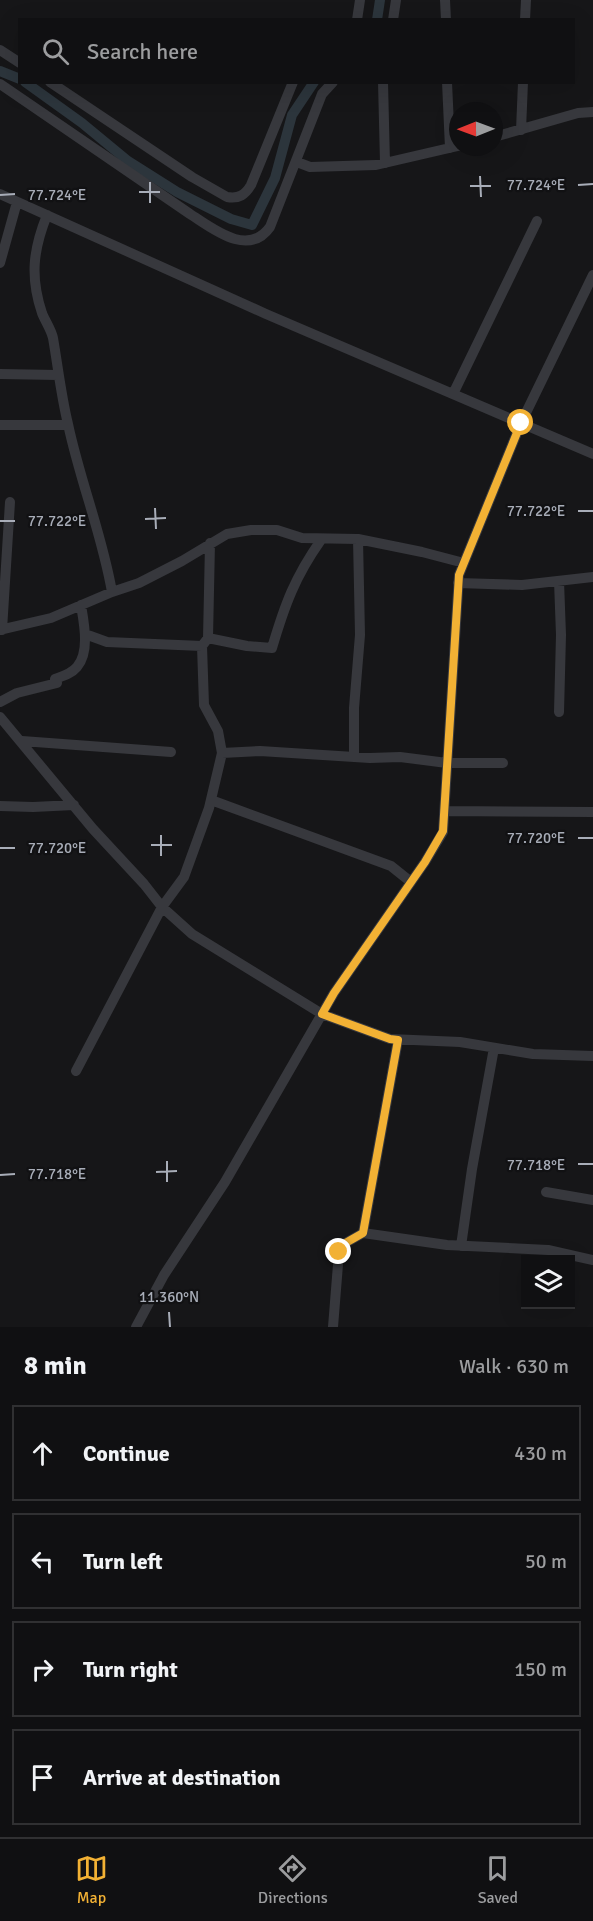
<!DOCTYPE html>
<html lang="en">
<head>
<meta charset="utf-8">
<style>
  :root { --surface:#101012; --page:#1e1e20; --text:#f1f3f6; --muted:#9c9d9f; --line:#303032; --accent:#f2b134 }
  body { margin:0; font-family:Signika,sans-serif; background:var(--page); color:var(--text) }
  .controls { position:absolute; right:18px; bottom:18px; display:grid; overflow:hidden; border-radius:0px; box-shadow:0 6px 24px #0002 }
  .controls button { width:54px; height:54px; display:grid; place-items:center; padding:0; border:0; border-bottom:2px solid var(--line); background:var(--surface); color:var(--text); font:30px sans-serif }
  .compass { position:absolute; left:449px; top:102px; width:54px; height:54px; border-radius:50%; background:var(--surface); box-shadow:0 6px 24px #0002; rotate:269deg }
  .stop { position:absolute; width:18px; height:18px; margin:-14px; border:4px solid #f2b134; border-radius:50%; background:#fff }
  .stop.end { background:#f2b134; border-color:#fff; box-shadow:0 2px 6px #0008 }
  .list { margin:0; padding:0; list-style:none }
  h2 { display:flex; justify-content:space-between; align-items:center; height:78px; margin:0; padding:0 24px; font-size:26px }
  h2 small { font-size:20px; font-weight:400; color:var(--muted) }
  .list li { display:grid; grid-template-columns:39px 1fr auto; gap:18px; align-items:center; box-sizing:border-box; height:96px; margin:0 12px 12px; padding:0 12px; border:2px solid var(--line); border-radius:0px }
  .list b { display:block; font-size:22px; white-space:nowrap }
  .list em { font-size:20px; font-style:normal; color:var(--muted) }
  .icon { flex:none; width:33px; height:33px; fill:none; stroke:currentColor; stroke-width:2; stroke-linecap:round; stroke-linejoin:round }
  .map { position:relative; flex:none; width:593px; height:1327px; overflow:hidden }
  .search { position:absolute; background:var(--surface); box-shadow:0 6px 24px #0002; left:18px; right:18px; top:18px; height:66px; display:flex; align-items:center; gap:15px; box-sizing:border-box; padding:0 21px; border-radius:0px; color:var(--muted); font-size:22px }
  .sheet { height:510px; background:var(--surface) }
  nav { display:flex; justify-content:space-around; align-items:center; box-sizing:border-box; height:84px; border-top:2px solid var(--line); background:var(--surface); font-size:16px; color:var(--muted) }
  nav a { display:grid; justify-items:center; gap:3px }
  nav .on { color:var(--accent) }
  .map>svg:first-child { display:block }
</style>
</head>
<body>
<div class="map">
<svg width="593" height="1327" viewBox="0 0 593 1327">
  <rect width="100%" height="100%" fill="#161618"/>
  <g fill="none" stroke-linecap="round" stroke-linejoin="round">
    <!-- canal -->
    <path stroke="#2c353c" stroke-width="10" d="M377,20l3,-20
      M0,71l20,8
      M25,82l57,41 46,38 49,31 54,27 21,6 23,-47 17,-63 22,-33"/>
    <!-- minor -->
    <path stroke="#37383d" stroke-width="10" d="M445,0l1,20
      M357,20l3,-20
      M393,20l3,-20
      M525,20l1,-20
      M0,50l20,13
      M50,82l142,95 35,20c12,2 18,-2 24,-12l42,-103
      M383,82l2,81
      M447,82l3,66
      M0,84l190,130c22,14 58,44 80,13l52,-133 11,-12
      M521,130l2,-48
      M494,137l84,-24 15,-1
      M297,162l13,5 66,-2 82,-19
      M0,194l266,120 327,140
      M47,215c-14,35 -17,62 -5,98 3,8 9,16 11,25 5,29 8,57 15,86 12,57 34,110 44,168
      M0,263l17,-61
      M0,374l58,1
      M453,394l84,-173
      M0,425h68
      M559,581l2,54 -2,77
      M458,583l64,2 71,-8
      M0,630l51,-12 61,-26 27,-9 43,-22 45,-27 24,-4h26l25,8 56,1 64,13 42,11
      M2,630l8,-128
      M85,634l22,8 95,4
      M208,638l2,-95
      M55,679c8,-3 16,-5 22,-12 13,-15 7,-44 4,-62
      M0,702l17,-9 40,-10
      M0,717l93,112 51,55 18,23 30,27 130,80 68,25 70,3 73,12 60,2
      M22,741l149,11
      M222,753l38,-2 110,7 30,-1 47,6h56
      M354,757v-49l6,-73 -2,-96
      M211,800l180,66 20,16
      M0,806l33,1 41,-2
      M446,811l147,1
      M398,1040l-35,193 84,12 101,5 45,10
      M76,1071l86,-164 22,-30 25,-69 13,-55 -4,-22 -14,-26 -2,-59 6,-8 39,8 25,2c13,-44 23,-71 49,-108
      M546,1192l47,8
      M461,1246l11,-77 22,-121
      M136,1327l28,-52 61,-93 109,-189 91,-131 18,-30 16,-257 62,-152 72,-148
      M333,1327l6,-75 3,-7 21,-12"/>
  </g>
  <g fill="none" stroke-linecap="round" stroke-linejoin="round">
    <!-- route -->
    <path stroke="#f2b134" stroke-width="8" d="M339,1252l3,-7 21,-12 35,-193 -8,-1 -68,-25 12,-21 91,-131 18,-31 16,-256 62,-152"/>
  </g>
  <!-- ticks -->
  <path fill="none" stroke="#a8adb8" stroke-width="2" d="M480,176l1,21M150,182v21M578,185l15,-1M470,186h21M139,192h21M0,195l15,-1M155,508l1,21M578,511h15M145,519l21,-1M0,521h15M161,835v21M578,838h15M151,845h21M0,848h15M167,1161v21M578,1164h15M156,1172l21,-1M0,1175l15,-1M169,1312l1,15"/>
  <g font-size="15" text-anchor="middle" fill="#a8adb8" stroke="#111113" stroke-width="4.5" stroke-linejoin="round" paint-order="stroke">
    <text x="536" y="190">77.724°E</text>
    <text x="57" y="200">77.724°E</text>
    <text x="536" y="516">77.722°E</text>
    <text x="57" y="526">77.722°E</text>
    <text x="536" y="843">77.720°E</text>
    <text x="57" y="853">77.720°E</text>
    <text x="536" y="1170">77.718°E</text>
    <text x="57" y="1179">77.718°E</text>
    <text x="169" y="1302">11.360°N</text>
  </g>
</svg>
<div class="controls">
<button><svg class="icon" aria-label="layers" viewBox="0 0 24 24"><path d="M12 4l9 5-9 5-9-5zM3 14l9 5 9-5"/></svg></button>
</div>
<svg class="compass" viewBox="-18 -18 36 36"><path d="M0-13l5 13h-10z" fill="#e53935"/><path d="M0 13l5-13h-10z" fill="#9c9d9f"/></svg>
<div class="stop" style="left:521px;top:423px"></div>
<div class="stop end" style="left:339px;top:1252px"></div>
<div class="search"><svg class="icon" aria-label="search" viewBox="0 0 24 24"><circle cx="10" cy="10" r="6"/><path d="M15 15l6 6"/></svg>Search here</div>
</div>
<section class="sheet">
<h2>8 min<small>Walk · 630 m</small></h2>
<ul class="list">
<li><svg class="icon" aria-label="ahead" viewBox="0 0 24 24"><path d="M12 20V5M6 11l6-6 6 6"/></svg><div><b>Continue</b></div><em>430 m</em></li>
<li><svg class="icon" aria-label="left" viewBox="0 0 24 24"><path d="M17 20v-9H6M10 6l-5 5 5 5"/></svg><div><b>Turn left</b></div><em>50 m</em></li>
<li><svg class="icon" aria-label="right" viewBox="0 0 24 24"><path d="M7 20v-9h11M14 6l5 5-5 5"/></svg><div><b>Turn right</b></div><em>150 m</em></li>
<li><svg class="icon" aria-label="arrive" viewBox="0 0 24 24"><path d="M6 21V4h12l-3 4 3 4H6"/></svg><div><b>Arrive at destination</b></div></li>
</ul>
</section>
<nav>
<a class="on"><svg class="icon" aria-label="map" viewBox="0 0 24 24"><path d="M3 6l6-2 6 2 6-2v14l-6 2-6-2-6 2zM9 4v14M15 6v14"/></svg>Map</a>
<a><svg class="icon" aria-label="directions" viewBox="0 0 24 24"><path d="M12 3l9 9-9 9-9-9zM9 14v-3h6M13 9l2 2-2 2"/></svg>Directions</a>
<a><svg class="icon" aria-label="saved" viewBox="0 0 24 24"><path d="M7 4h10v16l-5-4-5 4z"/></svg>Saved</a>
</nav>
</body>
</html>
